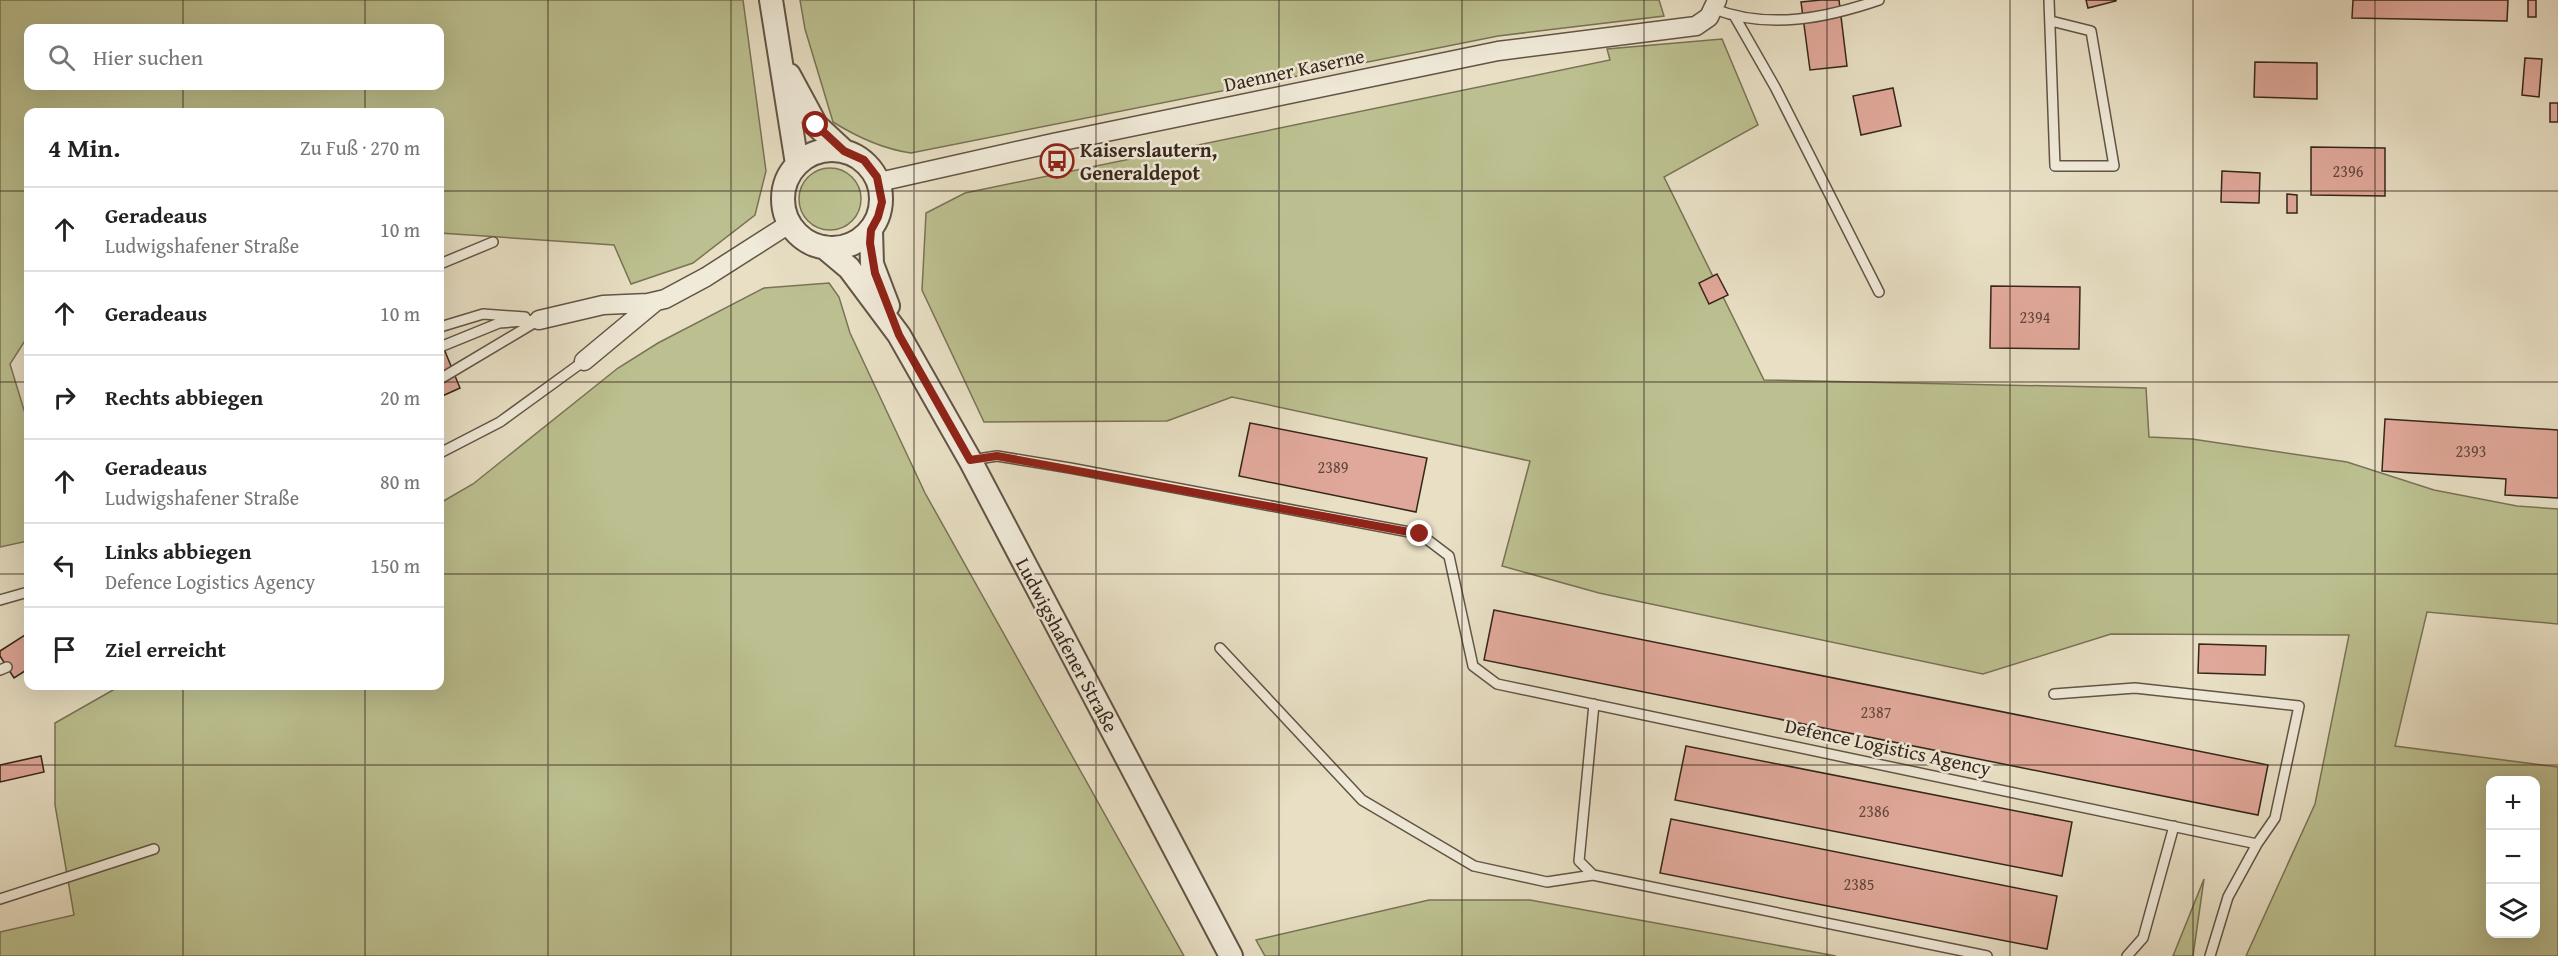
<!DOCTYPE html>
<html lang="de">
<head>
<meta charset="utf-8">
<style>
  :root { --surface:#fff; --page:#f6f6f6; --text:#222; --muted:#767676; --line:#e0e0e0 }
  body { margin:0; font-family:"Gentium Book Plus",serif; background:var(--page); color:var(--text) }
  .controls { position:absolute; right:18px; bottom:18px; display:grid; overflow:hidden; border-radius:12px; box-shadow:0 6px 24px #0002 }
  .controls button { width:54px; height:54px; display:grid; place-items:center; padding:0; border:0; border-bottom:2px solid var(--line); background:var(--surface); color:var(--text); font:30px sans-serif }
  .stop { position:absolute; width:18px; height:18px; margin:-14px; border:4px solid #8f2418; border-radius:50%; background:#fff }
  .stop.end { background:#8f2418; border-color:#fff; box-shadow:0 2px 6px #0008 }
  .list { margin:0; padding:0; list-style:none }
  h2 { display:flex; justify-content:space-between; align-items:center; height:78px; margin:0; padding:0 24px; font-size:26px }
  h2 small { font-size:20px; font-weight:400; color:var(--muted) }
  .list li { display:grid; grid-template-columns:39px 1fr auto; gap:18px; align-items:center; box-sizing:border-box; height:84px; padding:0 24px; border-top:2px solid var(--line) }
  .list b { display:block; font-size:22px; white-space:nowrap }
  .list p { margin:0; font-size:20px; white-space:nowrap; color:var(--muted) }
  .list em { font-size:20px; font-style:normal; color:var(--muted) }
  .icon { flex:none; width:33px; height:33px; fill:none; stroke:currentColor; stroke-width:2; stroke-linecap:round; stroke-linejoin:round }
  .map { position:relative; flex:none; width:2558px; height:956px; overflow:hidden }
  .search { position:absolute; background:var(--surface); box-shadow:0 6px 24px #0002; left:24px; top:24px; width:420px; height:66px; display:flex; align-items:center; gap:15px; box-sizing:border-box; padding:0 21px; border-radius:12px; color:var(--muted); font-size:22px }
  .panel { position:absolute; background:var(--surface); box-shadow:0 6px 24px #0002; left:24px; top:108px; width:420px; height:582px; border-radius:12px }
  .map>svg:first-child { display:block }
</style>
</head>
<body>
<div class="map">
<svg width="2558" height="956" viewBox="0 0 2558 956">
  <rect width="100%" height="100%" fill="#e8dfc4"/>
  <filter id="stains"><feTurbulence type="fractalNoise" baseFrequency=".00333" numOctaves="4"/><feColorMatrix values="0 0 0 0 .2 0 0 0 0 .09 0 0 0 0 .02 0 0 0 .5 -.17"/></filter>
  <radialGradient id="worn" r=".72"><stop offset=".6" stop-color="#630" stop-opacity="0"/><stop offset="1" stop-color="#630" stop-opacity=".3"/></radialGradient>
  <!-- green -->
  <path fill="#bcc090" stroke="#797356" stroke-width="1.5" fill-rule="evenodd" d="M0,0h743l23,171 -11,44 -62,48 -62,21 -17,-39 -174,-12v-121h-412v224l-18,28 18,59v118l-28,6zM28,28h412v58h-412z
    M800,0h859l5,16 -166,20 -587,117c-28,-4 -54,-16 -78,-31l-28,-93z
    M1722,39l36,86 -94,52 100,203 382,8 3,49 43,2 155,23 87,28 83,16 41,3v115l-131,-12 -32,134 163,21v189h-312l69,-152 34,-169 -238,-1 -128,40 -384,-81 -97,-27 28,-105 -298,-64 -65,24 -183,1 -62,-132 4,-77 39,-20 645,-133 -3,-11zM2490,780h46v154h-46z
    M799 199a31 31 0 1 1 62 0a31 31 0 1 1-62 0Z
    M829,283l10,14 11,36 75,160 259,463h-1184v-24l74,-17 -19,-110v-82l65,-37h320v-183l33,-19 145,-116 40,-25 106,-55z
    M2204,879l-11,77h-20z
    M1429,900h101l306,56h-571l-9,-16z"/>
  <!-- building -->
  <path fill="#e0a89a" stroke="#36261b" stroke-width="1.5" d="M1821,0h18l8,66 -37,4 -9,-68z
    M2086,0h30v1l-28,7z
    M2353,0h155l-1,21 -155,-3z
    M2528,0h8v17h-8z
    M2525,58l17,1 -3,38 -17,-2z
    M2255,62l62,1v36l-63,-2z
    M1893,88l8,38 -40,9 -8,-39z
    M2550,103h8v19h-8z
    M2311,147l74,1v48l-74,-1z
    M2222,171l38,2 -1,30 -38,-1z
    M2287,194l10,1v18h-10z
    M1717,274l11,21 -19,9 -10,-21z
    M1991,286l89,1 -1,62 -89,-1z
    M440,339l20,49 -20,9z
    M2385,419l173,11v68l-53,-3 1,-16 -124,-8z
    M1250,423l177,35 -11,54 -177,-36z
    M1494,610l774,155 -10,50 -774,-155z
    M28,633v36l-14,9 -14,-22v-5z
    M2199,644l67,2 -1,29 -67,-2z
    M1686,746l386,76 -10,54 -387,-76z
    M41,756l3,16 -44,10v-17z
    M1671,819l386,77 -10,53 -387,-76z"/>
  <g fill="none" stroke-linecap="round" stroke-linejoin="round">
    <!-- service casing -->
    <g stroke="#625445" stroke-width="12">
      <path id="service" d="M2049,0l6,166h59l-23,-135 -40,-10
        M1714,9c55,21 112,9 165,-9
        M1735,17l40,70 104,205
        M440,264l53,-22
        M440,327l43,-13 42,3
        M440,347l59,-24 38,-3
        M440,379l99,-59
        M440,453l60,-31 84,-61
        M971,460l26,-4 73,12 350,66 29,22 24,110 24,18 760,160 18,-26 24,-112 -164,-18 -81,6
        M0,600l28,-8
        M1220,648l142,152 112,66 73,16 46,-7
        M0,670l7,-3
        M1594,704l-15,157 14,14 394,81
        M0,899l154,-50
        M2127,956l16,-18 31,-112
        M2210,956l18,-59 29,-53"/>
    </g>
    <!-- minor casing -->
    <g stroke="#625445" stroke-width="21">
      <path id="minor" d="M879,182l174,-39 445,-92 198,-25 13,-9 8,-17
        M539,320l64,-15 45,-2 17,-4 41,-22 83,-53
        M584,361l71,-59"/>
    </g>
    <!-- tertiary casing -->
    <g stroke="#625445" stroke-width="26">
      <path id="tertiary" d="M771,0l26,164
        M789,75l27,50 28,26
        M783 199a49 49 0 1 1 98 0a49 49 0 1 1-98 0Z
        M871,230l1,34 16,42
        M824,247l25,21 50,67 71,125 261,496"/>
    </g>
    <!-- service -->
    <use href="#service" stroke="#f0ead9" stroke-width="9"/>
    <!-- minor -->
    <use href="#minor" stroke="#f0ead9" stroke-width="18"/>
    <!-- tertiary -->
    <use href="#tertiary" stroke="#f0ead9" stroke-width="22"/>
  </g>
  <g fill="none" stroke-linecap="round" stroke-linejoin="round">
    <!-- route -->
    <path stroke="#8f2418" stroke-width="8" d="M816,125l28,26 20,9 13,17 5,25 -4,15 -7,13 -1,13 5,30 24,62 71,125 27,-4 423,78"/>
  </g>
  <!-- grid -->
  <path fill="none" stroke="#36261b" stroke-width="1.5" stroke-opacity="0.55" d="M183,0v28M365,0v28M548,0v956M731,0v956M914,0v956M1096,0v956M1279,0v956M1462,0v956M1644,0v956M1827,0v956M2010,0v956M2193,0v956M2375,0v956M183,86v26M365,86v26M0,191h28M440,191h2118M0,382h28M440,382h2118M0,574h28M440,574h2118M183,686v270M365,686v270M0,765h2558"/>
  <!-- icons -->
  <defs>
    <g id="bus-ring" transform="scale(1.725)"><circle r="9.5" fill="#f0ead9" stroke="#8f2418" stroke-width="1.5"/><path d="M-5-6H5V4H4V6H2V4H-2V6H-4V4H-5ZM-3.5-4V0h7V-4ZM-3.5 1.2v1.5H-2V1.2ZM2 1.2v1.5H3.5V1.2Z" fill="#8f2418"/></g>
  </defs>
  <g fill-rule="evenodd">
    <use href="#bus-ring" x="1057" y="161"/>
  </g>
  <g text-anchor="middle" stroke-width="5" stroke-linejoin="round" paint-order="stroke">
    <!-- number labels -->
    <g font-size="16" fill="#60463b">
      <text x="2348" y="177">2396</text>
      <text x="2035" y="323">2394</text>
      <text x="2471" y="457">2393</text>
      <text x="1333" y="473">2389</text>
      <text x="1876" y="718">2387</text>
      <text x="1874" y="817">2386</text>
      <text x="1859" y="890">2385</text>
    </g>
    <!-- street labels -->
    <g font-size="20" fill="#36261b" stroke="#f0ead9">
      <text transform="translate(1294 70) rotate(-12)" y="7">Daenner Kaserne</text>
      <text transform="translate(1067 645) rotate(62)" y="7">Ludwigshafener Straße</text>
      <text transform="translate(1888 747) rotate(12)" y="7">Defence Logistics Agency</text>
    </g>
    <!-- poi labels -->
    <g font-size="20" font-weight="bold" fill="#36261b" stroke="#f0ead9" text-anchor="start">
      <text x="1080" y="157">Kaiserslautern,<tspan x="1080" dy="23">Generaldepot</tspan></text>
    </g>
  </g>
  <rect width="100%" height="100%" filter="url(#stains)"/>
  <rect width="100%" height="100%" fill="url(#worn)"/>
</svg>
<div class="controls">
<button>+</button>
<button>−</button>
<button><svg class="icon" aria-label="layers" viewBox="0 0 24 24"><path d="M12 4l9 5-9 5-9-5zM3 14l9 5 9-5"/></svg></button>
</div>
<div class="stop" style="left:816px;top:125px"></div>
<div class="stop end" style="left:1420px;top:534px"></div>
<div class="search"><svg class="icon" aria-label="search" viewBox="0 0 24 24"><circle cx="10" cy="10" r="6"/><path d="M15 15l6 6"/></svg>Hier suchen</div>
<section class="panel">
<h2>4 Min.<small>Zu Fuß · 270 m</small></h2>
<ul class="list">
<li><svg class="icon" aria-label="ahead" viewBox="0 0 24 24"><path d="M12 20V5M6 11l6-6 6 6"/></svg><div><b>Geradeaus</b><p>Ludwigshafener Straße</p></div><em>10 m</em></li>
<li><svg class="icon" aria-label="ahead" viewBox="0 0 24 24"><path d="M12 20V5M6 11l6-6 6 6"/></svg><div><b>Geradeaus</b></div><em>10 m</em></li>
<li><svg class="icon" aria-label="right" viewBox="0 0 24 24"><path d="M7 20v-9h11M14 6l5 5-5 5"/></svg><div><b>Rechts abbiegen</b></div><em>20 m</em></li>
<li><svg class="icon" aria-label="ahead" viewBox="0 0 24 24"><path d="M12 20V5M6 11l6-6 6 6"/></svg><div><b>Geradeaus</b><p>Ludwigshafener Straße</p></div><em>80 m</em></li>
<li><svg class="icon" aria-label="left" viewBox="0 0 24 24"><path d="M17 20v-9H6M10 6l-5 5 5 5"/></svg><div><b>Links abbiegen</b><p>Defence Logistics Agency</p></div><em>150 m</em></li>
<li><svg class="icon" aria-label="arrive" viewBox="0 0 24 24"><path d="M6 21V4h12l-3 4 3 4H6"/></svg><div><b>Ziel erreicht</b></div></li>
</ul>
</section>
</div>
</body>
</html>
